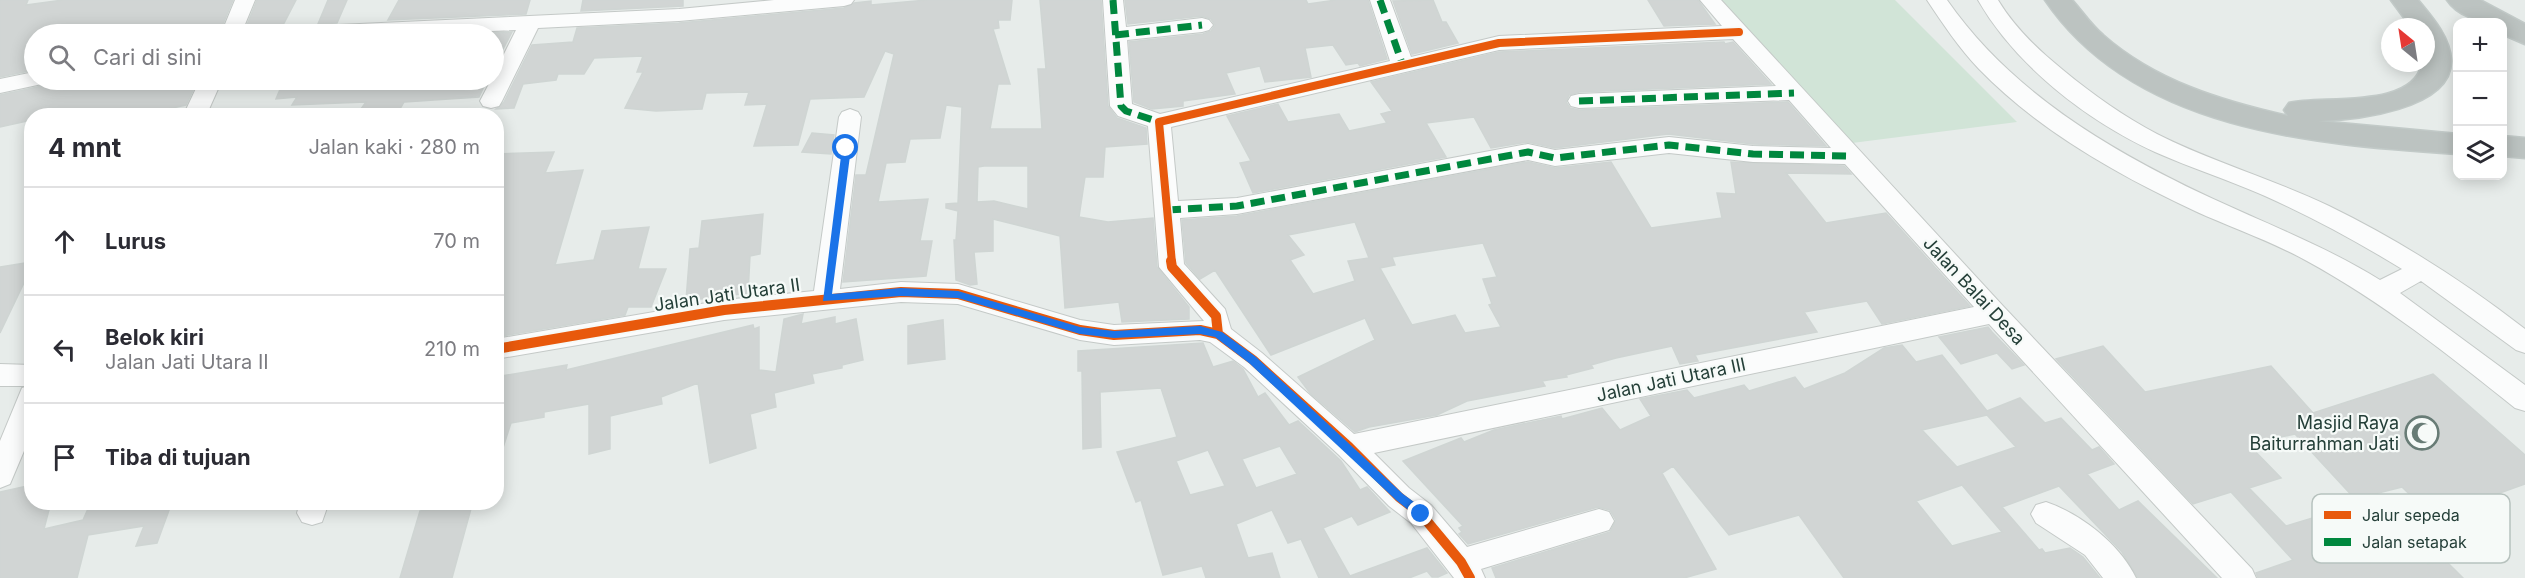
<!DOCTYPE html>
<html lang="id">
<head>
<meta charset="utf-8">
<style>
  :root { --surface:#fff; --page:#f2f2f3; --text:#2b2b33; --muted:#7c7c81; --line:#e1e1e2 }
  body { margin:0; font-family:Inter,sans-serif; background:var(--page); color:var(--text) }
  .controls { position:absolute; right:18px; top:18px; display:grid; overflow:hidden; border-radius:12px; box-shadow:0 3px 15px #0003 }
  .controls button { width:54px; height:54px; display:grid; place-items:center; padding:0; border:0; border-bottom:2px solid var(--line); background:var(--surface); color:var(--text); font:30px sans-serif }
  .compass { position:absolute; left:2381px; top:18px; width:54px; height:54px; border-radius:50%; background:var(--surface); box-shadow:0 3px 15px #0003; rotate:330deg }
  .stop { position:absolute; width:18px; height:18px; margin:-14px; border:4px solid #1a73e8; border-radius:50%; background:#fff }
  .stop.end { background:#1a73e8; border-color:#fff; box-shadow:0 2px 6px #0008 }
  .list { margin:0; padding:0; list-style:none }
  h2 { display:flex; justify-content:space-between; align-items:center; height:78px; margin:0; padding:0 24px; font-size:26px }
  h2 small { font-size:20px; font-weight:400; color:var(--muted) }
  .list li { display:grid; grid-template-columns:39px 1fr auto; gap:18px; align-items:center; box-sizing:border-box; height:108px; padding:0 24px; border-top:2px solid var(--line) }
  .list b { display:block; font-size:22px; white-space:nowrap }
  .list p { margin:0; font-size:20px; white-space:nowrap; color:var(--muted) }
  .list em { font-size:20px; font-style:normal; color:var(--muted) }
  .icon { flex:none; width:33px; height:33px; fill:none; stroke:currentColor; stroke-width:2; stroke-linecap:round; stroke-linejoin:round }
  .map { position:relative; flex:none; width:2525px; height:578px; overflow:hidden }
  .search { position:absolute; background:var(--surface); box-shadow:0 3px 15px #0003; left:24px; top:24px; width:480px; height:66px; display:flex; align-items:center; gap:15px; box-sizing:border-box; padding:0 21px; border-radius:33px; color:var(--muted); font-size:22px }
  .panel { position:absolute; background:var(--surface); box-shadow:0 3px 15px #0003; left:24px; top:108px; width:480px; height:402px; border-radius:24px }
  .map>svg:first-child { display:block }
</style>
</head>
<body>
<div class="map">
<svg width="2525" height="578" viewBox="0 0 2525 578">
  <rect width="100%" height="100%" fill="#e7ecea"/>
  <!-- green -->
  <path fill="#d1e4d7" d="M1718,0h177l122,122 -165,21z"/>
  <!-- building -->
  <path fill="#d1d5d4" stroke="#cfd5d3" stroke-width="1.5" fill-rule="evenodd" d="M0,0h28l-2,5 37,-5h170l-13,31 -23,3h-163v36l-34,7z
    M257,0h39l-14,27 -37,3z
    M328,0h19l-10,23 -19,1z
    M399,0h131l-4,14 -138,6z
    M583,0h100v6l-102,5z
    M927,0h85l-2,20h-12l1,8 -6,1 17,55h-12l-8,45h52l-4,-60h8l-6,-69h61l7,106 9,12 29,10 1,16 -42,3 -2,30h-18l-6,40 29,5 45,-4 4,49 32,40v12l-67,3 -3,-20 -54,6 -5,-72 -67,-17v32l-19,1 3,32 -7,1 -14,-5 -2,-40h2l2,-29 -12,-3v-4l12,-1 4,-96 -16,-2 -6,33 -30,1 -5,23 -19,1 -8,39 50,-3 -8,42h12l-6,35 -83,6 13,-107h10l28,-121 -9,-3 -21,46 -54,2 -12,46 -44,1 13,-42 -22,1 4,-13 -43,1 -4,16 -46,2 -31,-3 18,-36h-6l6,-16 -49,2 -10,16h-26l-2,6 -33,4 -9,24 -18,1 8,-7 28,-57 41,-3 4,-14 102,-5 165,-15 10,-5 17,-2v4zM984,166h44v43l-34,-8 -17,1 1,-35z
    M1125,0h181l2,4 28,-4h32l19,59 -27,7 -2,-3 -12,2 -13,-20 -28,3 6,29 -46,5 -5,-16 -34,7 9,21 -52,7v5l-31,3 -18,-7 -5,-60 74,-8 8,-3 4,-6 -4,-6 -9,-3 -74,8z
    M1433,0l9,22h4l12,21 -46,11 -19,-53z
    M1648,0h50l17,24 -51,2z
    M512,32l-18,34v-32h-33z
    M1724,42l1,2 8,-2 38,42 -192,8 -10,3 -3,7 4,6 9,2 209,-8 38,44 -73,-2 -85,-10 -113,14 -27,-6 -37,6 -17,-31 -48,6 20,34 -193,36 -13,-30 11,-2 -24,-45 51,-12 10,18 51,-8 10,17 38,-8 -6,-9 11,-3 -21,-29 128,-30z
    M47,80h151l-12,25 -51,11h-103v4l-32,7v-32l42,-9z
    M284,80h203l-8,17 -75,5 -8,14h-40l10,-14 -74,3 5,-8 -21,2z
    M812,133l22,2 -3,19 -29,-2z
    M554,152l-9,21 38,-3 -28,95 39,-5 8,-29 47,-4 -11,42h28l-15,38h-23l-3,8 -129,22v-183z
    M1528,162l27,6 56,-6 40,66 71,-10 -5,-25 19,1 -5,-32 113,4 7,8 -65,-1 40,50 60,-10 84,93 -88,18 -15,-23 -63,11 13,20 -122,23 3,6 -18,3 -8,-18 -56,12 -25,7 2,3 -27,7 1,2 -25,4 3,5 -78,15 -30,14 -68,12 -14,5 -45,-39 -12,-16 77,-37 -10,-22 -94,37 -56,-85 -15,9 -14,-16 -4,-43 55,-4zM1355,222l14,36 -21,3 7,20 -42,13 -23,-34 14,-5 -16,-20zM1483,243l14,34 -14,2 9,25 -3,1 12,22 -36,6 -10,-18 -43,10 -32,-57 15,-3 -3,-8z
    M763,214l-3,40 -10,2 -2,37 -62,8 4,-52 9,-1 3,-27z
    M32,262v4l-32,67v-66z
    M803,314l-2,10 34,-7v7l21,-5 7,41 -21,5v3l-30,6 2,9 -40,10 2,14 -26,7 6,34 -46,15 -12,-80 -37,14 1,7 -52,12v33l-21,5v-50l-45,8v5l-33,6 -11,34h-4v-80l71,-12 -1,5 187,-45 1,4 5,-2v43l17,2 8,-53z
    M943,320l2,39 -37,5v-38z
    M1988,327l4,5 32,33 -12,4 -15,-16 -36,11 -22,-27z
    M1203,343l10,24 20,-6 10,8 15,28 7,-4 24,32 9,-4 43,40 19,29 7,-3 23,25 -32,13 -6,-9 -29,12 27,48 77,-28 20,25 -9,4h-6l-5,-6 -18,7h-90l-18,-39 -13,4 -16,-33 -36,14 12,34 24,-5 8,25h-74l-4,-12 -39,9 -22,-75 -5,2 -19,-50 60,-15 -16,-49 -61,4 1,55 -18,2 -1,-78h-4v-20zM1280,446l17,28 -41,14 -14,-29zM1208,450l17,36 -35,9 -14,-34z
    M1902,345l14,17 26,-7 45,56 33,-13 25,25 16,-5 31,32 7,-3 15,17 -27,10 32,36 19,-9 79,77h-79l-16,-26 -63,-66 -57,21 37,43 3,-1 3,4 25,-5 13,9 17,21h-256l-45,-63 -70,20 -56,-69 -11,7 54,96 -32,9h-188l-4,-10 118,-36 6,-12 -6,-10 -12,-3 -130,37 -9,-10 3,-2 -3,-4 4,-2 -60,-65 58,-23 3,4 30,-12 67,-14 1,3 40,-11 18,22 31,-14 -11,-17 47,-9 7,8 50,-13 5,6 46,-14 9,12 41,-16 39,-25zM1987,415l29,32 -59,20 -35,-37zM1962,485l22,26 18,21 -50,14 -36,-45z
    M2103,346l42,46 126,-26 42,47 120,-39 92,81v29l-92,33 -31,-30 -47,12 -60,-65 -47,10 33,34 -32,10 37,38 46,-14 31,32 34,-11 31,31 16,-5 19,19h-205l-2,-5 37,-13 -62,-68 -38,12 -137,-145z
    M32,485v17h19l-7,27 39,-9 8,-18h81l-15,41 -21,3 8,-20 -56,9 -11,43h-77v-86z
    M472,505l-20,73h-52l20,-67z"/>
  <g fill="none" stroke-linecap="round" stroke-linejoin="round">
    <!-- minor casing -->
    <g stroke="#c4c9c7" stroke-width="2">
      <path id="minor" d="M235,0h20l-14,34h-20z
        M774,0h80l-3,4 -7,2 -165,15 -141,7 -36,73 -3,5 -8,2 -8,-2 -3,-5 11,-21h3v-6l22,-44 -98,4h-134l3,-5 8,-2 384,-18z
        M1103,0h20l3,27 76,-9 7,2 4,5 -4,5 -7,2 -75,8 5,64 28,10 230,-53 -20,-61h20l21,57 88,-21 223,-10 -22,-26h21l282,306 249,263 4,9h-34l-233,-254 -615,129 35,35 22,17 36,42 132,-38 10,3 5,9 -5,9 -128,39 4,9h-31l-43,-55 -22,-17 -50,-51 -95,-88 -34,-25 -10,-2 -86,5 -34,-5 -122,-36 -57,-2 -177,18 -228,39v-20l228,-39 90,-9 25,-174 3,-5 8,-3 8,3 3,5 -21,172 61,-7 57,2 122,36 34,5 90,-4 -45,-54 -11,-141 -30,-10 -8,-10zM1733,39l43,47 -197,8 -8,2 -3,5 3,5 8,2 210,-8 42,48 -78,-2 -84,-9 -114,13 -27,-6 -291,54 -59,3 -7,-74 328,-77zM1669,153l84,9 92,2 129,143 -620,127 -92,-81 -31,-24 -6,-20 -41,-45 -4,-46 57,-4 291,-54 27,6z
        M1927,0h20c64,92 162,150 262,197 58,27 116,49 171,83l22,-11c-44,-27 -90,-52 -137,-73 -36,-16 -74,-28 -110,-44 -69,-32 -139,-86 -177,-152h20c17,28 40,50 65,70 29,24 60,46 94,64 55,28 116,45 172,72 70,34 134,75 196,123v24l-9,-3 -95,-69 -21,12 125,92v26l-10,-3c-66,-53 -133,-106 -208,-147 -36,-20 -75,-33 -112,-50 -77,-36 -157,-81 -216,-142 -20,-21 -36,-45 -52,-69z
        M34,72v8h11l-3,4 -42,9v-14z
        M200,80h22l-16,36h-23z
        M0,364l32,1v67l-22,52 -10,4v-47l22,-53 6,-2h-28z
        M300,502h29l-7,20 -10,3 -10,-3 -5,-9z
        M2046,502c35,12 74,42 90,76h-33l-18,-23 -49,-32 -5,-9 5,-9z"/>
    </g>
    <!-- motorway casing -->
    <g stroke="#c2cac8" stroke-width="3">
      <path id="motorway" d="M2045,0h27c10,11 19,25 31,35 52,46 119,66 185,81l-4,-6 5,-7c32,-8 125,7 133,-40h4v-36h-15l-20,-27h27c14,17 32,37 33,60 2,50 -98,60 -133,61l140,13v20c-146,-10 -324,-23 -413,-154z
        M2447,0h33l45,24v20l-23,-10v-12c-19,0 -43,-4 -55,-22z
        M2502,136l23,2v20l-23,-2z"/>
    </g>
    <!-- minor -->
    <use href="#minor" fill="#fbfcfc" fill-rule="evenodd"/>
    <!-- motorway -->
    <use href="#motorway" fill="#bcc3c1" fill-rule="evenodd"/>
    <!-- quiet -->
    <path stroke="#00873e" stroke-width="7" stroke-dasharray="14 7" stroke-linecap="butt" d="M1113,0l8,106 5,5 33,11
      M1380,0l23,66 5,-1
      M1115,35l87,-10
      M1579,101l215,-8
      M1167,210l70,-4 291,-54 27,6 114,-13 84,9 97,2"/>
    <!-- cycleway-far1 casing -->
    <g stroke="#f6faf8" stroke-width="11">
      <path id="cycleway-far1" d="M1172,263l-13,-141 340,-79 240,-11"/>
    </g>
    <!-- cycleway casing -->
    <g stroke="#f6faf8" stroke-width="14">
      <path id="cycleway" d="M1171,261l1,6 44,49 2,18
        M496,349l228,-39 177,-18 57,2 122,36 34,5 86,-5 18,4 35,26 96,87 50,50 22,17 40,48 9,16"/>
    </g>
    <!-- cycleway-far1 -->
    <use href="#cycleway-far1" stroke="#e8590c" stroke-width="8"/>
    <!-- cycleway -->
    <use href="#cycleway" stroke="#e8590c" stroke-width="10"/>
  </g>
  <!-- route -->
  <path fill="#1a73e8" d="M846,145l5,3 -19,146 69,-6 57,3 122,36 34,4 86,-5 22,6 34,25 147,137 22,16v7h-8l-21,-17 -147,-137 -34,-26 -15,-3 -86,4 -34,-4 -122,-36 -57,-2 -78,5 19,-153z"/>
  <!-- icons -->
  <defs>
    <g id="mosque-ring" transform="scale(1.725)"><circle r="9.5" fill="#f6faf8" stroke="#687c76" stroke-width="1.5"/><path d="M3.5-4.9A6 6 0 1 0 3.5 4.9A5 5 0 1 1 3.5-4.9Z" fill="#687c76"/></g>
  </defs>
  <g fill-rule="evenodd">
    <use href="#mosque-ring" x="2422" y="433"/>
  </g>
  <g text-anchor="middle" stroke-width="4.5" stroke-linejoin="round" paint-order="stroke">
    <!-- street labels -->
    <g font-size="18" fill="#243f38" stroke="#f6faf8">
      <text transform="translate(1974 291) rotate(47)" y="6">Jalan Balai Desa</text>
      <text transform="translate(727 295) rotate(-8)" y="6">Jalan Jati Utara II</text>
      <text transform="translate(1671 380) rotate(-12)" y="6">Jalan Jati Utara III</text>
    </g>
    <!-- poi labels -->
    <g font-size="18" fill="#243f38" stroke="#f6faf8" text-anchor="end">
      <text x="2399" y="429">Masjid Raya<tspan x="2399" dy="21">Baiturrahman Jati</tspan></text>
    </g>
  </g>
  <!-- legend -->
  <rect x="2312" y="494" width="198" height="69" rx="9" fill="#f6faf8" stroke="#b7c2be" stroke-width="1.5"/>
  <rect x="2324" y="511" width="27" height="8" fill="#e8590c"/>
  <rect x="2324" y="538" width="27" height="8" fill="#00873e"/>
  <g font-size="16" fill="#243f38">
    <text x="2362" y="521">Jalur sepeda</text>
    <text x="2362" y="548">Jalan setapak</text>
  </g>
</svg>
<div class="controls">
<button>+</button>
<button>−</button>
<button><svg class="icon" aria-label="layers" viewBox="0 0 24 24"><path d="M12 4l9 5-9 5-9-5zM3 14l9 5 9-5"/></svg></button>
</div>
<svg class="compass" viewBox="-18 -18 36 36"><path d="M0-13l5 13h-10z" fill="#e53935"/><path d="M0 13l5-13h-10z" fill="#7c7c81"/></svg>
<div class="stop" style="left:846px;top:148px"></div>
<div class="stop end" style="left:1421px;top:514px"></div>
<div class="search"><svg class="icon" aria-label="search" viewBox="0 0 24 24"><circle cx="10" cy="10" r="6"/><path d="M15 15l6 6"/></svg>Cari di sini</div>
<section class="panel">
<h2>4 mnt<small>Jalan kaki · 280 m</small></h2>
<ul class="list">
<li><svg class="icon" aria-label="ahead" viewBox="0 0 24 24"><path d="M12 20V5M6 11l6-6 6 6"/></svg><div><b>Lurus</b></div><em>70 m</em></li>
<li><svg class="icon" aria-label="left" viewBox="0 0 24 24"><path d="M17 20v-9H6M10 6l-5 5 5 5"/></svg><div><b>Belok kiri</b><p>Jalan Jati Utara II</p></div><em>210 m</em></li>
<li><svg class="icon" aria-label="arrive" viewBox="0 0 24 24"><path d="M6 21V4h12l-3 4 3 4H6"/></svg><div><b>Tiba di tujuan</b></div></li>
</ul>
</section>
</div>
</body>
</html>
